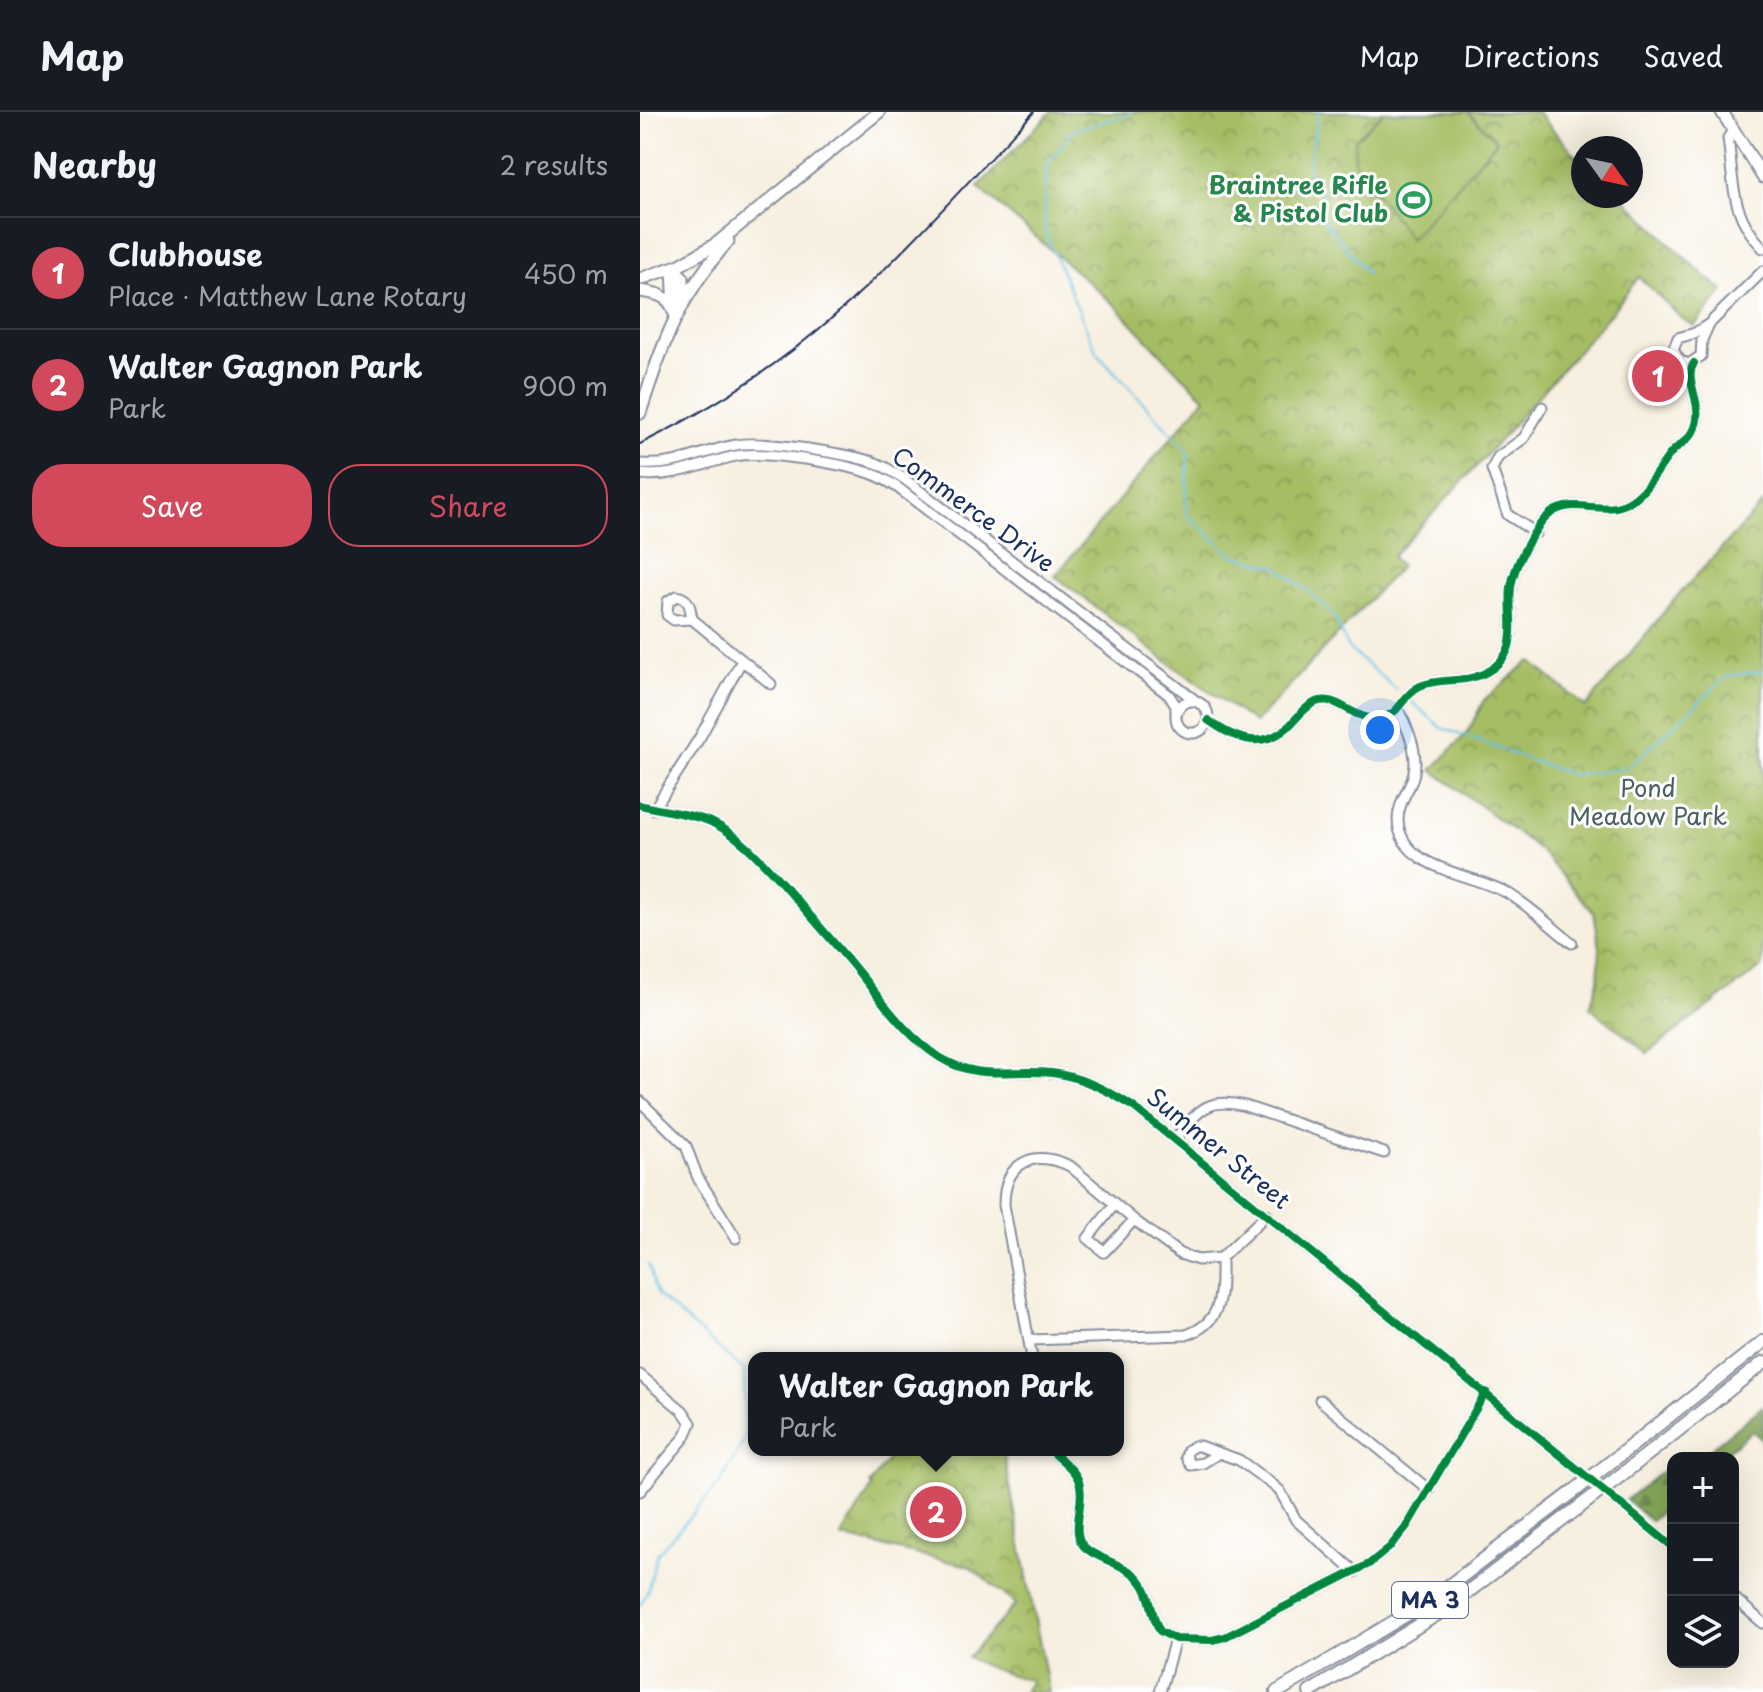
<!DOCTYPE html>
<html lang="en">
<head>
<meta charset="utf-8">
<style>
  :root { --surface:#171b24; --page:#242831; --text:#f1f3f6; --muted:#9ea1a6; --line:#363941; --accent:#d1495b }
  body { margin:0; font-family:"Playpen Sans",sans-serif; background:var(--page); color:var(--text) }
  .controls { position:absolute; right:24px; bottom:24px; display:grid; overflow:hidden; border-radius:16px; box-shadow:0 8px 32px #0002 }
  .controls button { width:72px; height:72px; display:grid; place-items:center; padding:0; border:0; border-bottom:2px solid var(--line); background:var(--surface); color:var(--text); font:40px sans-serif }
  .compass { position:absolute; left:931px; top:24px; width:72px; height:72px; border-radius:50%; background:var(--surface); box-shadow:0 8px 32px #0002; rotate:123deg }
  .you { position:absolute; left:740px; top:618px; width:28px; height:28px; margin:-20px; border:6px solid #fff; border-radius:50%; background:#1a73e8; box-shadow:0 0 0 12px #1a73e833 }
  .badge { display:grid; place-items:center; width:52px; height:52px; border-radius:50%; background:var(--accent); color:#fff; font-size:26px; font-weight:700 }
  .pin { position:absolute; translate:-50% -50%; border:4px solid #fff; box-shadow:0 2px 8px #0006 }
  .popup { position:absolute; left:108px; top:1240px; width:376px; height:104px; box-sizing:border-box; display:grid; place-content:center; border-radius:16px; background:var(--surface); filter:drop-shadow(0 2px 6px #0005); font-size:26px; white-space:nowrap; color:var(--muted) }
  .popup b { font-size:30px; color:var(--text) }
  .popup::after { content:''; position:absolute; left:50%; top:100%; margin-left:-16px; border:16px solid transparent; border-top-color:var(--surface) }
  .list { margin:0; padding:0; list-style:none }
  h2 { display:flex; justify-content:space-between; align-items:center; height:104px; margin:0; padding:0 32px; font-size:34px }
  h2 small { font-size:26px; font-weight:400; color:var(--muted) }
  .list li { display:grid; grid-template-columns:52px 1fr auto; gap:24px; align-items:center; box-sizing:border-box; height:112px; padding:0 32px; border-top:2px solid var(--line) }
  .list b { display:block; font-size:30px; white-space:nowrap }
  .list p { margin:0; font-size:26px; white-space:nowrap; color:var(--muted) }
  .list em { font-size:26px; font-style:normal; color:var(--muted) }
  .actions { display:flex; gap:16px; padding:24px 32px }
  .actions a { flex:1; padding:18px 0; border:2px solid var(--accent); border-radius:32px; text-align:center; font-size:28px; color:var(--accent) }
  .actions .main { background:var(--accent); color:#fff }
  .icon { flex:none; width:44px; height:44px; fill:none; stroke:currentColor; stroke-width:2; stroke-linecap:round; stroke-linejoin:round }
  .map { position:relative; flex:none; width:1123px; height:1580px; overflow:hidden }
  header { display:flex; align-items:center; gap:48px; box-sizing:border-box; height:112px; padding:0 40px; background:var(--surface); border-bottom:2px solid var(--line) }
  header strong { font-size:38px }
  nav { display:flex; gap:44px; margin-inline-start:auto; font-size:28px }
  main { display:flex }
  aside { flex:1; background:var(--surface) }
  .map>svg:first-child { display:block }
</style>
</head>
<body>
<header>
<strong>Map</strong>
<nav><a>Map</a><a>Directions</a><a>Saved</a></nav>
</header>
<main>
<aside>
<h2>Nearby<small>2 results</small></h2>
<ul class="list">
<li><span class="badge">1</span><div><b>Clubhouse</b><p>Place · Matthew Lane Rotary</p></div><em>450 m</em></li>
<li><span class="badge">2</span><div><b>Walter Gagnon Park</b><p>Park</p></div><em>900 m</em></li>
</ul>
<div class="actions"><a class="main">Save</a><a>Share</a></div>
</aside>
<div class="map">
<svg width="1123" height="1580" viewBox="0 0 1123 1580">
  <defs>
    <pattern id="forest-firs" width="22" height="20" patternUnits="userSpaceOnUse" patternTransform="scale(2)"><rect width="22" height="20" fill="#84a559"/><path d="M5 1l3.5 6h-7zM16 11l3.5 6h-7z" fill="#6b874d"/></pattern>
    <pattern id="park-crowns" width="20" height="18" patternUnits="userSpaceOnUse" patternTransform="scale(2)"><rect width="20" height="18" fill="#a5be63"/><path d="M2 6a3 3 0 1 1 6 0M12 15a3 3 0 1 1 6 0" fill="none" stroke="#869b55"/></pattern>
  </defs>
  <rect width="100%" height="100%" fill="#fff"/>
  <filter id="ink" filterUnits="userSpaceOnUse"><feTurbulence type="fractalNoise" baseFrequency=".0125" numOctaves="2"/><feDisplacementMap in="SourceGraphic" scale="16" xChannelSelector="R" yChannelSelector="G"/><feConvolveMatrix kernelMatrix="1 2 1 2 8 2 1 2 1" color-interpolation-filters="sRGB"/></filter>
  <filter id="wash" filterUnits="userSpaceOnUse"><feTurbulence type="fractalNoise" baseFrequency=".006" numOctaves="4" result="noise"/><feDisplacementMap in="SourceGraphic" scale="32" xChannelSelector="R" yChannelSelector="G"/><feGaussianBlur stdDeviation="1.8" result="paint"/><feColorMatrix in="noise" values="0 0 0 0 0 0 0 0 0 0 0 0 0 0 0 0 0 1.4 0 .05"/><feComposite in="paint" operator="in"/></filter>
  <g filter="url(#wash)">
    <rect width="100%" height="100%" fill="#f7efdf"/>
    <!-- forest -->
    <path fill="url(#forest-firs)" stroke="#506a5c" stroke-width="2" d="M1123,1294v34l-11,-9 -33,27h-20z
      M1033,1351v36l-22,22 -25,-21z"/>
    <!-- park -->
    <path fill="url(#park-crowns)" stroke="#607660" stroke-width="2" d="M411,0h486l46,51v33h38c35,31 65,67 103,95l-30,35 -13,-8 -42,-41 -29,37 -126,144 -92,99 9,9 -146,157 -90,-63 -110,-84 150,-178 -33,-32 -57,-61 -137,-118z
      M1123,391v463l-116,87 -57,-46 8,-26 2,-33 -6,-35 -54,-63 -108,-80 36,-38 16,-32 46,-39 56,46 88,-107z
      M255,1338h108l46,242h-25l7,-12c-18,-3 -48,-13 -63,-23l48,-53 -47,-38 -128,-29 31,-50 -2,-3z"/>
    <!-- garden -->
    <path fill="#a5be63" stroke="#607660" stroke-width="2" d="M744,0h84l29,29 -87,98 -56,-78 1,-21z"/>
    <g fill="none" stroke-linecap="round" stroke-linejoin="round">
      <!-- stream -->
      <path stroke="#66c1e4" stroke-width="2" d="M490,0l-2,3 -55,15 -27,37 -1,65 52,121 91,98 -2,63 46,41 45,12 33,25 25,25 13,31 48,41
        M679,0l-11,56 13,23 3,30 44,53
        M771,589l31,27 130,47 56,-7 99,-92 36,-5
        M0,1493l7,-13 10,-38 64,-72 24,-44 -1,-68 -86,-74c-8,-11 -4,-21 -10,-31"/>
    </g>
  </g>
  <g filter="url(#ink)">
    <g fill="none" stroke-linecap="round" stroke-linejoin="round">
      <!-- minor casing -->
      <g stroke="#898f9e" stroke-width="13">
        <path id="minor" d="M1093,18l-5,8c6,45 2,76 35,110
          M1069,212l-7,16 -1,16 -12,8 -9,-3 -7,-11 5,-12 17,-5z
          M1069,212l54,-53
          M0,352c38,3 61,-13 96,-19 27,-5 113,9 140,18 10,4 18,10 27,15l297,226
          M0,362c36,4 62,-11 96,-18 25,-6 108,8 134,17 9,3 18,8 27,14l272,208 7,11v10
          M896,421l-28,-18 -16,-46 6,-12 26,-19 18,-31
          M52,507l-18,1 -7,-5 1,-14 9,-5c13,3 13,11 15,23l79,65
          M536 605a16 16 0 1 1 32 0a16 16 0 1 1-32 0Z
          M758,597c12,24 24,50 12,76 -6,12 -12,22 -12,35 2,51 76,53 111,74 22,13 42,33 63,49
          M568,608c26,19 54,31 81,6 9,-9 15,-19 27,-24 20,-8 36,16 56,16 30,1 27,-22 48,-32 20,-9 44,-2 65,-13 39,-21 22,-53 26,-86 3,-21 23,-61 40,-74 19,-14 44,-2 65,-6 27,-5 39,-35 55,-54 6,-7 17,-12 22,-21 14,-26 -11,-51 1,-69
          M0,693c23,6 49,8 71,17 28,13 49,37 69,59 27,31 54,61 80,93 23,28 47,63 79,83 40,25 71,11 113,16 31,4 58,18 83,35l538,439
          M14,697l46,-72 42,-77
          M0,989l46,45 12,32 38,60
          M535,1027c23,-27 31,-43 70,-33l139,47
          M475,1092l-27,34 16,14 30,-32
          M390,1228l156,-5c38,-13 35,-42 35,-77
          M392,1246l-28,-153c0,-43 29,-56 66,-39l64,54 46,34 18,6 23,-2 46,-44
          M0,1263l43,36 8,12 -6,14 -45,54
          M680,1288l109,90
          M411,1338c8,9 20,16 26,27 11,20 -7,51 5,67 9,13 39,19 53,31 18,17 14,37 25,56l15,8 37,1 13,-3 144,-73 21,-17 17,-21 79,-134
          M579,1341l-16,10 -12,2 -5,-8 2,-7 6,-4h5l40,14 34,25 7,6 16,29 59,52
          M1093,1485l30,26
          M520,1580l15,-53"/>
      </g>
      <!-- major casing -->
      <g stroke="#898f9e" stroke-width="15">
        <path id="major" d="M1082,0l41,65
          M33,156l2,44
          M33,156l10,10v21
          M0,167l40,-14 36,-21 163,-132
          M0,179c15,2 30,4 34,21
          M0,301c23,-71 38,-115 88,-172"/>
      </g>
      <!-- highway casing -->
      <g stroke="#898f9e" stroke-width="16">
        <path id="highway" d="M967,1353l156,-123
          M980,1364l143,-113
          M637,1580l152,-91 144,-109
          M670,1580l134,-82 142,-108"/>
      </g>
      <!-- minor -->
      <use href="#minor" stroke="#fff" stroke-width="9"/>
      <!-- major -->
      <use href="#major" stroke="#fff" stroke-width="11"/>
      <!-- highway -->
      <use href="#highway" stroke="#fff" stroke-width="12"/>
      <!-- rail -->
      <path stroke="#1b2f5e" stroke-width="2" d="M0,332c69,-34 135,-76 193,-127 72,-63 135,-136 201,-205"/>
      <!-- highway-bridge casing -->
      <g stroke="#898f9e" stroke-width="16" stroke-linecap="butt">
        <path id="highway-bridge" d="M933,1380l34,-27
          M946,1390l34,-26"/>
      </g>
      <!-- highway-bridge -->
      <use href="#highway-bridge" stroke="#fff" stroke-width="12"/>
      <!-- cycleway casing -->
      <g stroke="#fff" stroke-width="13">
        <path id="cycleway" d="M568,608c26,19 54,31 81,6 9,-9 15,-19 27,-24 20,-8 36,16 56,16 30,1 27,-22 48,-32 20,-9 44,-2 65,-13 39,-21 22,-53 26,-86 3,-21 23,-61 40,-74 19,-14 44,-2 65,-6 27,-5 39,-35 55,-54 6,-7 17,-12 22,-21 14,-26 -11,-51 1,-69
          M0,693c23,6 49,8 71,17 28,13 49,37 69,59 27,31 54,61 80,93 23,28 47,63 79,83 40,25 71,11 113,16 31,4 58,18 83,35l538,439
          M411,1338c8,9 20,16 26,27 11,20 -7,51 5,67 9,13 39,19 53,31 18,17 14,37 25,56l15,8 37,1 13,-3 144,-73 21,-17 17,-21 79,-134"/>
      </g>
      <!-- cycleway -->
      <use href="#cycleway" stroke="#00873e" stroke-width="8"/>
    </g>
  </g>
  <!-- icons -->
  <defs>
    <g id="stadium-ring" transform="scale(1.8)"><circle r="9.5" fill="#fff" stroke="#2e9e5b" stroke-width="1.5"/><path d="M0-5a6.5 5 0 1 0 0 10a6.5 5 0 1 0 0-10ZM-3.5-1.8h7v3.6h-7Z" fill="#2e9e5b"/></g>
  </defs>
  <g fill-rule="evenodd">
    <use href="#stadium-ring" x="774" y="88"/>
  </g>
  <g text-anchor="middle" stroke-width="6" stroke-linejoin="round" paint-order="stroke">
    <!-- shield labels -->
    <rect fill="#fff" stroke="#5f6d8e" stroke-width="2" x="752" y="1470" width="76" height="36" rx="6"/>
    <g font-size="22" font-weight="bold" fill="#1b2f5e">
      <text x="790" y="1496">MA 3</text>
    </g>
    <!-- leisure labels -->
    <g font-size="24" font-weight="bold" fill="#27864d" stroke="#fff" text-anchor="end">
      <text x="748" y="82">Braintree Rifle<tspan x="748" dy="28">&amp; Pistol Club</tspan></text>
    </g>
    <!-- street labels -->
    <g font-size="24" fill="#1b2f5e" stroke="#fff">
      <text transform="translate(333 398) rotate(36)" y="8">Commerce Drive</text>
      <text transform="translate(578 1037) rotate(39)" y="8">Summer Street</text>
    </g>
    <!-- park labels -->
    <g font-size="24" fill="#4b6160" stroke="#fff">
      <text x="1008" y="685">Pond<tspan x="1008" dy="28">Meadow Park</tspan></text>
    </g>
  </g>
</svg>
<div class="controls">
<button>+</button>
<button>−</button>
<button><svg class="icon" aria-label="layers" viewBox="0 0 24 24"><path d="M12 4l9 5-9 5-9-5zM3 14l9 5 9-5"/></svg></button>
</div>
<svg class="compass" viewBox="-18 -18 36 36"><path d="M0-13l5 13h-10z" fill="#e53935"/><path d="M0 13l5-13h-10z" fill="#9ea1a6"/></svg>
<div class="you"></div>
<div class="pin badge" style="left:1018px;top:264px">1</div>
<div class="pin badge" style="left:296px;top:1400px">2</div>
<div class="popup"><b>Walter Gagnon Park</b>Park</div>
</div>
</main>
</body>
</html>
